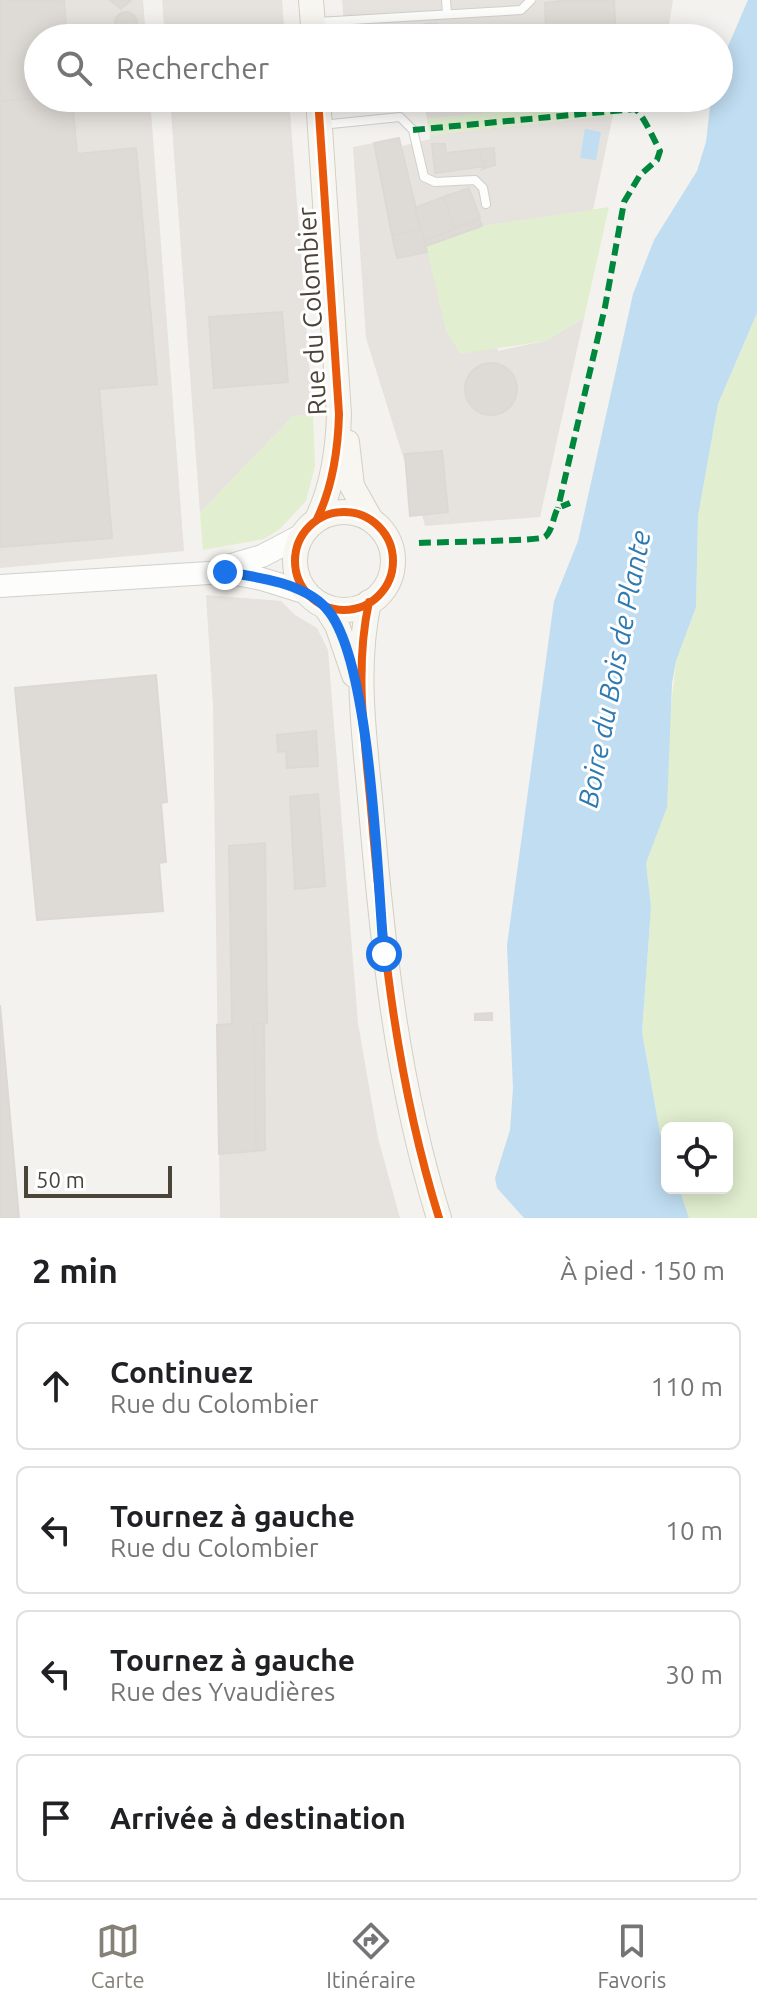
<!DOCTYPE html>
<html lang="fr">
<head>
<meta charset="utf-8">
<style>
  :root { --surface:#fff; --page:#f2f2f2; --text:#202124; --muted:#757577; --line:#e0e0e0; --accent:#868178 }
  body { margin:0; font-family:Ubuntu,sans-serif; background:var(--page); color:var(--text) }
  .controls { position:absolute; right:24px; bottom:24px; display:grid; overflow:hidden; border-radius:12px; box-shadow:0 4px 20px #0003 }
  .controls button { width:72px; height:72px; display:grid; place-items:center; padding:0; border:0; border-bottom:2px solid var(--line); background:var(--surface); color:var(--text); font:40px sans-serif }
  .scale { position:absolute; left:24px; bottom:20px; width:148px; box-sizing:border-box; padding-left:8px; border:4px solid #4b4439; border-top:0; font-size:22px; line-height:28px; white-space:nowrap; color:#4b4439; -webkit-text-stroke:6px #fff; paint-order:stroke }
  .stop { position:absolute; width:24px; height:24px; margin:-18px; border:6px solid #1a73e8; border-radius:50%; background:#fff }
  .stop.end { background:#1a73e8; border-color:#fff; box-shadow:0 2px 8px #0008 }
  .list { margin:0; padding:0; list-style:none }
  h2 { display:flex; justify-content:space-between; align-items:center; height:104px; margin:0; padding:0 32px; font-size:34px }
  h2 small { font-size:26px; font-weight:400; color:var(--muted) }
  .list li { display:grid; grid-template-columns:52px 1fr auto; gap:24px; align-items:center; box-sizing:border-box; height:128px; margin:0 16px 16px; padding:0 16px; border:2px solid var(--line); border-radius:12px }
  .list b { display:block; font-size:30px; white-space:nowrap }
  .list p { margin:0; font-size:26px; white-space:nowrap; color:var(--muted) }
  .list em { font-size:26px; font-style:normal; color:var(--muted) }
  .icon { flex:none; width:44px; height:44px; fill:none; stroke:currentColor; stroke-width:2; stroke-linecap:round; stroke-linejoin:round }
  .map { position:relative; flex:none; width:757px; height:1218px; overflow:hidden }
  .search { position:absolute; background:var(--surface); box-shadow:0 4px 20px #0003; left:24px; right:24px; top:24px; height:88px; display:flex; align-items:center; gap:20px; box-sizing:border-box; padding:0 28px; border-radius:44px; color:var(--muted); font-size:30px }
  .sheet { height:680px; background:var(--surface) }
  nav { display:flex; justify-content:space-around; align-items:center; box-sizing:border-box; height:112px; border-top:2px solid var(--line); background:var(--surface); font-size:22px; color:var(--muted) }
  nav a { display:grid; justify-items:center; gap:4px }
  nav .on { color:var(--accent) }
  .map>svg:first-child { display:block }
</style>
</head>
<body>
<div class="map">
<svg width="757" height="1218" viewBox="0 0 757 1218">
  <rect width="100%" height="100%" fill="#f4f2ee"/>
  <!-- industrial -->
  <path fill="#e6e2de" d="M0,0h143l3,38h-108v60h112l34,453 -184,17z
    M162,0h120l3,38h-120z
    M342,0h331l-6,38h-322z
    M170,98h119l24,316 -20,2 -93,97z
    M364,98h280l-217,21 -4,-21 -58,5z
    M613,115l-20,95 -111,16 16,125 47,-10 39,-23 -44,199 -115,9 -3,-11 -12,1 -5,-53 -39,-125 -13,-191 46,-9 3,8 28,-7v-4z
    M206,595l75,6 14,14 22,13 11,22 30,373 20,115 22,80h-180l-7,-512z"/>
  <!-- green -->
  <path fill="#e1eecf" d="M615,101l-2,14 -183,20 -3,-16z
    M609,207l-25,111 -39,23 -85,13 -14,-23 -20,-85 56,-20z
    M757,313v905h-68l-10,-30h48v-60h-60v25l-7,-20 -18,-101 9,-125 -5,-44 23,-137 7,-65 20,-54 2,-91 20,-112z
    M313,414l2,52 -9,35 -26,28 -16,10 -61,11 -3,-37 93,-97z"/>
  <!-- water -->
  <path fill="#c0ddf1" d="M748,0h9v313l-39,91 -20,112 -2,91 -20,54 -4,22 -5,124 -21,56 5,44 -9,125 18,101 7,20v35h12l10,30h-165l-27,-30 -2,-10 15,-48 3,-42 -6,-143 47,-344 24,-60 55,-247 21,-54 43,-69 9,-29 5,-44h8v-31z
    M585,129l16,3 -5,28 -16,-2z"/>
  <!-- building -->
  <path fill="#dedbd6" stroke="#dcd9d4" stroke-width="2" d="M0,0h64l3,38h-29l1,60 -39,3z
    M110,0h21l-10,9z
    M570,0h44l2,38h-147l77,-4 -1,-31z
    M115 23a11 11 0 1 1 22 0a11 11 0 1 1-22 0Z
    M425,24h12l1,14h-12z
    M39,98h33l5,56 59,-6 21,236 -58,5 13,149 -112,9v-446z
    M399,138l22,91 -29,6 -18,-92z
    M432,144h13l1,9 35,-4v13l5,-1v5l-51,7z
    M494,148l1,17 -13,4 4,-8 -5,1v-13z
    M469,188l11,30 -25,10 -12,-31z
    M443,197l12,31 -30,12 -11,-32z
    M479,219l3,7 -56,20 -1,-6z
    M421,229l6,23 -30,6 -5,-23z
    M282,312l6,70 -74,6 -5,-71z
    M465 389a26 26 0 1 1 52 0a26 26 0 1 1-52 0Z
    M442,451l6,61 -38,4 -5,-62z
    M156,675l11,127 -6,1 5,59 -7,1 4,48 -126,9 -22,-232z
    M316,731l2,35 -31,2 -1,-17 -8,1 -1,-17z
    M318,794l7,92 -30,3 -5,-92z
    M265,843l2,180h-13l2,128 -37,3 -2,-129 15,-1 -3,-178z
    M0,1005l19,213h-19z
    M492,1013v7h-17v-6z
    M254,1023h10l1,127 -9,1z"/>
  <g fill="none" stroke-linecap="round" stroke-linejoin="round">
    <!-- service casing -->
    <g stroke="#d2d0cb" stroke-width="10">
      <path id="service" d="M446,0l1,14
        M317,22l204,-12 10,-10
        M321,125l79,-8 13,13 11,47 11,5 40,-2 8,8 3,16"/>
    </g>
    <!-- tertiary casing -->
    <g stroke="#d2d0cb" stroke-width="24">
      <path id="tertiary" d="M221,568l41,-12 40,-21
        M0,586l225,-14 37,7 45,14"/>
    </g>
    <!-- secondary casing -->
    <g stroke="#d3cfc5" stroke-width="26">
      <path id="secondary" d="M311,0l3,38
        M347,442l5,44 19,34
        M295 561a49 49 0 1 1 98 0a49 49 0 1 1-98 0Z
        M317,519c16,-33 21,-68 22,-105l-21,-316
        M369,602c-15,68 -4,138 2,207 12,140 26,274 68,409
        M325,606l12,19 17,50"/>
    </g>
    <!-- service -->
    <use href="#service" stroke="#fdfdfc" stroke-width="8"/>
    <!-- tertiary -->
    <use href="#tertiary" stroke="#fdfdfc" stroke-width="22"/>
    <!-- secondary -->
    <use href="#secondary" stroke="#f7f6f1" stroke-width="24"/>
    <!-- quiet -->
    <path stroke="#00873e" stroke-width="6" stroke-dasharray="12 6" stroke-linecap="butt" d="M413,130l222,-21c8,5 20,33 25,42l-3,9 -17,15 -16,27 -19,105 -47,201
      M419,543c17,-1 121,-2 126,-6 8,-7 8,-21 13,-29l12,-5"/>
    <!-- cycleway casing -->
    <g stroke="#fff" stroke-width="13">
      <path id="cycleway" d="M295 561a49 49 0 1 1 98 0a49 49 0 1 1-98 0Z
        M317,519c16,-33 21,-68 22,-105l-21,-316
        M369,602c-15,68 -4,138 2,207 12,140 26,274 68,409"/>
    </g>
    <!-- cycleway -->
    <use href="#cycleway" stroke="#e8590c" stroke-width="8"/>
  </g>
  <g fill="none" stroke-linecap="round" stroke-linejoin="round">
    <!-- route -->
    <path stroke="#1a73e8" stroke-width="10" d="M225,572c33,5 78,11 101,36 46,50 51,273 58,346"/>
  </g>
  <g text-anchor="middle" stroke-width="6" stroke-linejoin="round" paint-order="stroke">
    <!-- street labels -->
    <g font-size="26" fill="#4b4439" stroke="#fff">
      <text transform="translate(312 311) rotate(-93)" y="9">Rue du Colombier</text>
    </g>
    <!-- water labels -->
    <g font-size="28" font-style="italic" fill="#2e7ab2" stroke="#fff">
      <text transform="translate(614 669) rotate(-79)" y="10">Boire du Bois de Plante</text>
    </g>
  </g>
</svg>
<div class="controls">
<button><svg class="icon" aria-label="locate" viewBox="0 0 24 24"><circle cx="12" cy="12" r="6"/><path d="M12 2v4M12 18v4M2 12h4M18 12h4"/></svg></button>
</div>
<div class="scale">50 m</div>
<div class="stop" style="left:384px;top:954px"></div>
<div class="stop end" style="left:225px;top:572px"></div>
<div class="search"><svg class="icon" aria-label="search" viewBox="0 0 24 24"><circle cx="10" cy="10" r="6"/><path d="M15 15l6 6"/></svg>Rechercher</div>
</div>
<section class="sheet">
<h2>2 min<small>À pied · 150 m</small></h2>
<ul class="list">
<li><svg class="icon" aria-label="ahead" viewBox="0 0 24 24"><path d="M12 20V5M6 11l6-6 6 6"/></svg><div><b>Continuez</b><p>Rue du Colombier</p></div><em>110 m</em></li>
<li><svg class="icon" aria-label="left" viewBox="0 0 24 24"><path d="M17 20v-9H6M10 6l-5 5 5 5"/></svg><div><b>Tournez à gauche</b><p>Rue du Colombier</p></div><em>10 m</em></li>
<li><svg class="icon" aria-label="left" viewBox="0 0 24 24"><path d="M17 20v-9H6M10 6l-5 5 5 5"/></svg><div><b>Tournez à gauche</b><p>Rue des Yvaudières</p></div><em>30 m</em></li>
<li><svg class="icon" aria-label="arrive" viewBox="0 0 24 24"><path d="M6 21V4h12l-3 4 3 4H6"/></svg><div><b>Arrivée à destination</b></div></li>
</ul>
</section>
<nav>
<a class="on"><svg class="icon" aria-label="map" viewBox="0 0 24 24"><path d="M3 6l6-2 6 2 6-2v14l-6 2-6-2-6 2zM9 4v14M15 6v14"/></svg>Carte</a>
<a><svg class="icon" aria-label="directions" viewBox="0 0 24 24"><path d="M12 3l9 9-9 9-9-9zM9 14v-3h6M13 9l2 2-2 2"/></svg>Itinéraire</a>
<a><svg class="icon" aria-label="saved" viewBox="0 0 24 24"><path d="M7 4h10v16l-5-4-5 4z"/></svg>Favoris</a>
</nav>
</body>
</html>
